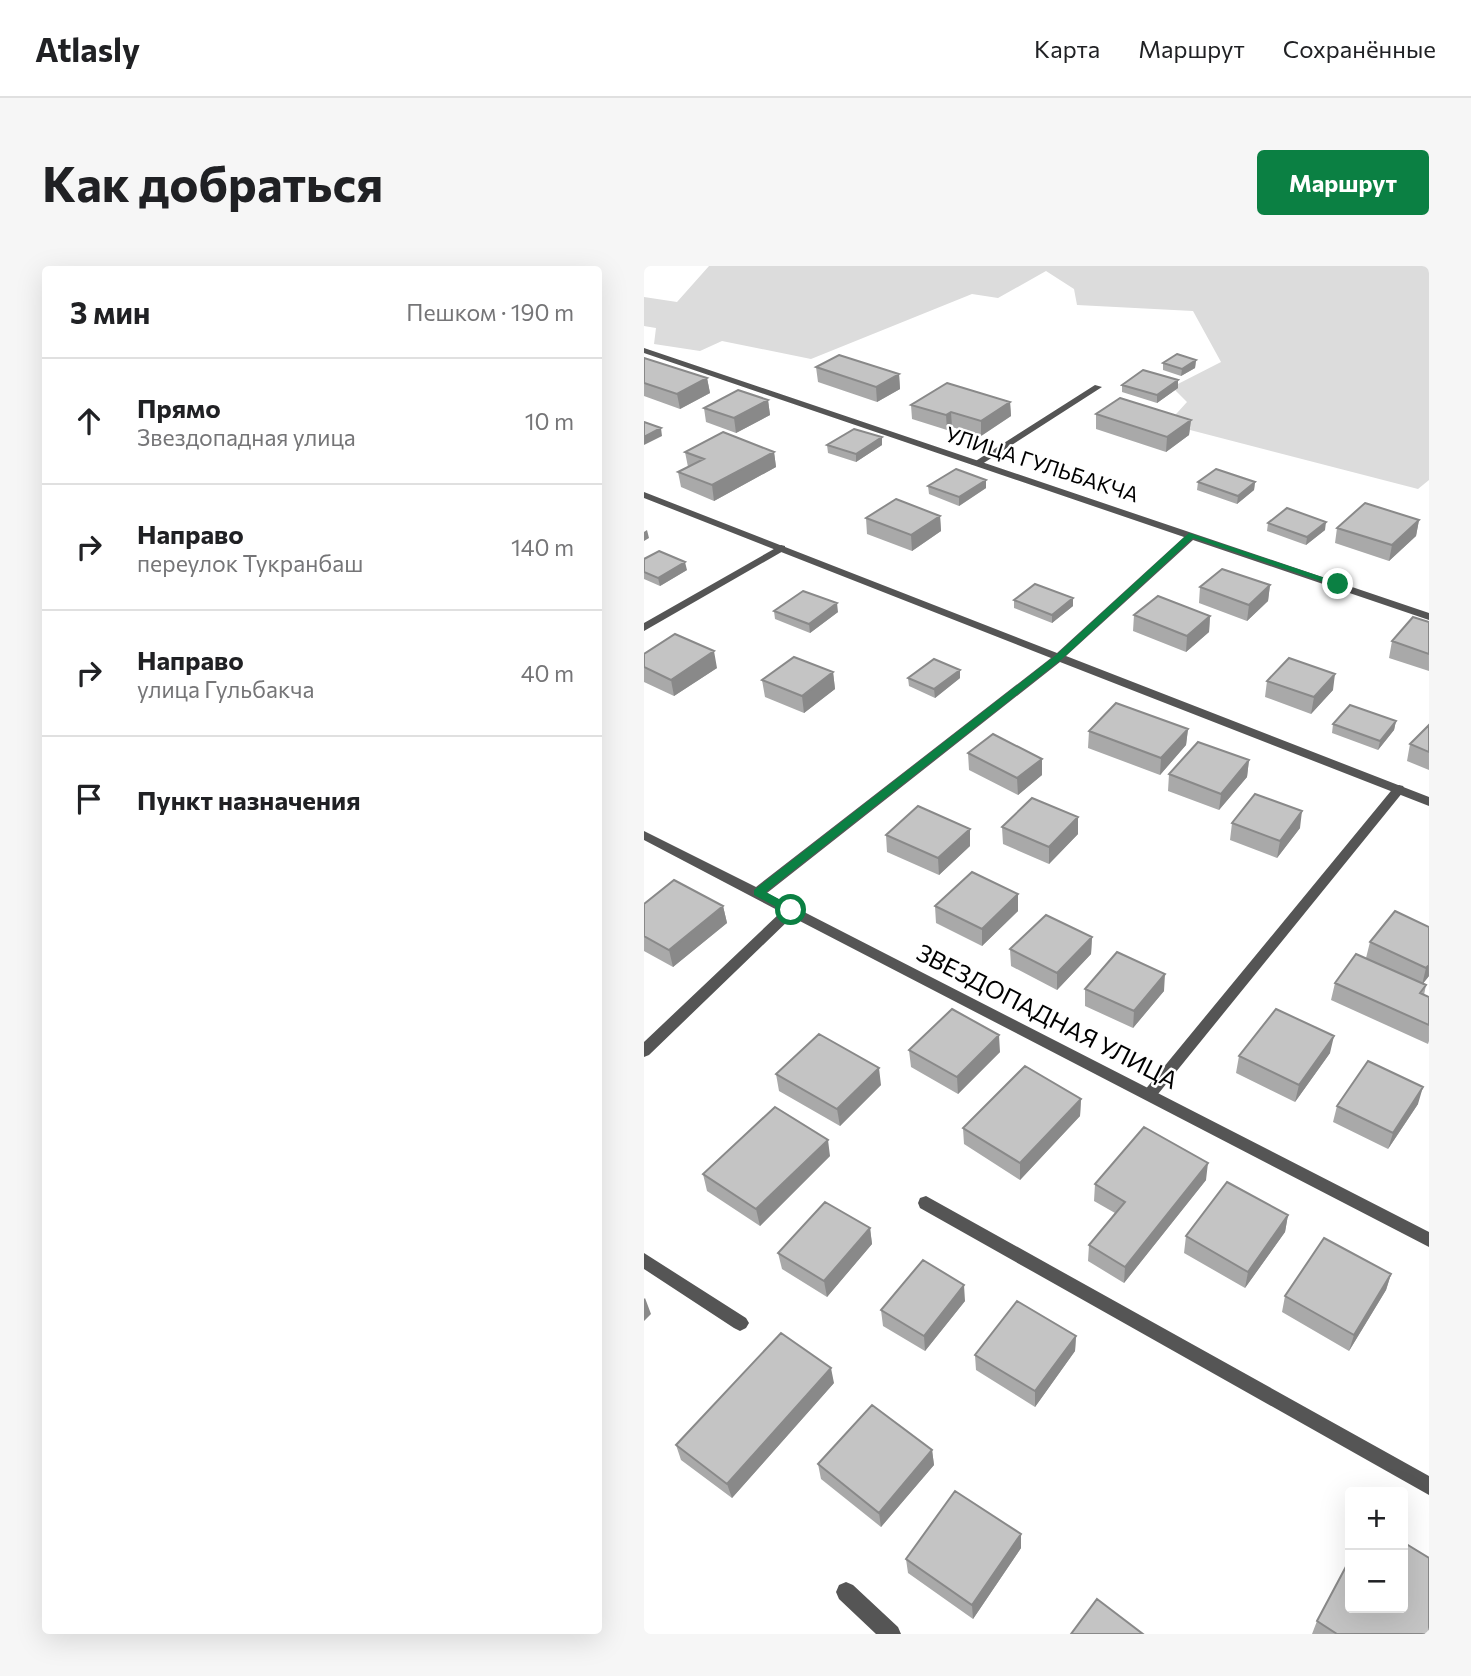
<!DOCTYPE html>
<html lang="ru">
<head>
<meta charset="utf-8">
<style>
  :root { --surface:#fff; --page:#f6f6f6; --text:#202124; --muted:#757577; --line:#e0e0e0; --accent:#0b8043 }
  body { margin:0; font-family:Commissioner,sans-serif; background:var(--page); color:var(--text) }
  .controls { position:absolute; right:21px; bottom:21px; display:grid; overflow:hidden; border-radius:7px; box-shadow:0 7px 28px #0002 }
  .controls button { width:63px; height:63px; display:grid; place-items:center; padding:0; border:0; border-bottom:2px solid var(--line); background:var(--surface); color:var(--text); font:35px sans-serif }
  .stop { position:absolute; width:21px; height:21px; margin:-16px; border:5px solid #0b8043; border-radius:50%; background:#fff }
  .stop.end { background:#0b8043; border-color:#fff; box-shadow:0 2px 7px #0008 }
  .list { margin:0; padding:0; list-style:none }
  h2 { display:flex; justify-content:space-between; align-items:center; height:91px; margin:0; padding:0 28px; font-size:30px }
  h2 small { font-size:23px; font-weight:400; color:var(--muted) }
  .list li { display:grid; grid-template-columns:46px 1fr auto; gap:21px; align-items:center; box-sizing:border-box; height:126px; padding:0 28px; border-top:2px solid var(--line) }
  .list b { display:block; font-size:26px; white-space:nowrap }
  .list p { margin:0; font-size:23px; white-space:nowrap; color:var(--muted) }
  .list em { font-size:23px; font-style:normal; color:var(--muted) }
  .icon { flex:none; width:38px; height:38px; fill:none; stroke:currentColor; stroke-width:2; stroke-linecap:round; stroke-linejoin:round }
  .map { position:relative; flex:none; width:785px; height:1368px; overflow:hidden; border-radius:7px }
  header { display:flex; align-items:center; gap:42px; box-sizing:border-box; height:98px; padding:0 35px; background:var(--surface); border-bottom:2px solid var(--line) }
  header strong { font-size:33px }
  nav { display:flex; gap:38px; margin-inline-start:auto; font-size:24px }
  .intro { display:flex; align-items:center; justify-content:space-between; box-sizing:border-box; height:168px; padding:0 42px }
  h1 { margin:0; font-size:49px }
  .button { padding:18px 32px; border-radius:7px; background:var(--accent); color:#fff; font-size:24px; font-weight:700 }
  main { display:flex; gap:42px; padding:0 42px }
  aside { flex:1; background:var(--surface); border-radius:7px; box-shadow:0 7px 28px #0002 }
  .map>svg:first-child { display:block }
</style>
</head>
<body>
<header>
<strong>Atlasly</strong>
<nav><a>Карта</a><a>Маршрут</a><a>Сохранённые</a></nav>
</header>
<div class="intro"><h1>Как добраться</h1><a class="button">Маршрут</a></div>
<main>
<aside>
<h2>3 мин<small>Пешком · 190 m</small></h2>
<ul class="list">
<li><svg class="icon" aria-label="ahead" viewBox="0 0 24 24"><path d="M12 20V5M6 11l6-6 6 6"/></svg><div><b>Прямо</b><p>Звездопадная улица</p></div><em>10 m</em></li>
<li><svg class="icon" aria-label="right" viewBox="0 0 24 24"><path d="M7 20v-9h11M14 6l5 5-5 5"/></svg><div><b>Направо</b><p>переулок Тукранбаш</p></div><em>140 m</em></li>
<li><svg class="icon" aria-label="right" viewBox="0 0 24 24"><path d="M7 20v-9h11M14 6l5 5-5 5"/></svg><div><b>Направо</b><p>улица Гульбакча</p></div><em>40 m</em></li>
<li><svg class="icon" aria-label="arrive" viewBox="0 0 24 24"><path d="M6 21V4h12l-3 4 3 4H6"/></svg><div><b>Пункт назначения</b></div></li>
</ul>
</aside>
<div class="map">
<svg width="785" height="1368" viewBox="0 0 785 1368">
  <rect width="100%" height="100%" fill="#fff"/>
  <!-- green -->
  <path fill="#dcdcdc" d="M65,0h720v214l-11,9 -251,-65 20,-22 -15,-15 49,-25 -28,-51 -116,-6 -3,-16 -28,-18 -48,27 -26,-4 -161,65 -89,-18 -22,10 -46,-7 2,-16 -12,-2v-29l33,5z"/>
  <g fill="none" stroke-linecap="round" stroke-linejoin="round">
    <!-- lane -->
    <path fill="#555" fill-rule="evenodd" d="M451,119l7,2 -123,79 -8,-2z
      M137,279l4,1v4l-141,81v-8z
      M755,519l4,1 2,3 -2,3 -249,307h-10l-3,-4 3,-4 251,-305z
      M282,930l503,280v19l-509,-287 -2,-5 2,-5z
      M0,987l102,65 3,5 -3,5 -6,3 -6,-3 -90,-59z
      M202,1316l7,3 45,42 3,7h-25l-37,-35 -3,-7 3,-7z"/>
    <!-- street -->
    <path fill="#555" fill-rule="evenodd" d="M0,82l785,265v7l-236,-80 -127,116 363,141v9l-369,-144 -293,231 662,339v15l-637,-330 -143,138 -5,2v-15l137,-130 -137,-72v-9l112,56 295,-229 -407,-160v-6l413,161 127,-116 -540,-184z"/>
  </g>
  <!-- wall -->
  <path fill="#a9a9a9" d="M0,92l63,20 3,15 -30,16 -36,-13z
    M552,94l-1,8 -14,8 -18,-6v-7z
    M172,101l83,7 1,15 -23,13 -59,-20z
    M478,119l56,3 -21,15 -35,-11z
    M124,134l2,15 -34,18 -30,-11 -2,-14z
    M366,136l1,14 -30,20 -29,-9 -5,3 -35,-11 -1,-14z
    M452,148l95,6 -2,15 -23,17 -70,-23z
    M183,179h55l-26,17 -28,-9z
    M41,186h89l2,15 -62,34 -33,-14 -3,-15 10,-5z
    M342,214v8l-27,18 -30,-12 -1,-8z
    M554,216h57l-1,8 -17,14 -40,-14z
    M296,250l1,15 -29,20 -45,-17 -1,-16z
    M775,254l-3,16 -27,25 -54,-18 2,-15z
    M624,257l57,7 -19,15 -39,-14z
    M0,293l43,11 -27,16 -16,-7z
    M626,319l-2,16 -21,20 -48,-18 1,-16z
    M370,334l59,6 -21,17 -38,-15z
    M130,345l64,1 -28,21 -35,-14z
    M490,349l76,1 -1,16 -23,20 -53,-21z
    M785,356v49l-40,-13 3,-17z
    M0,388l73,14 -43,28 -30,-14z
    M189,406l2,17 -31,24 -39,-16 -3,-17z
    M264,412h52l-25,20 -26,-12z
    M623,415l66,9 -22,24 -46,-17z
    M752,455l-2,9 -16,20 -46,-17 1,-9z
    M785,459v45l-22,-9 3,-17z
    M544,463l-2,16 -26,30 -72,-27 1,-17z
    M324,487l74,22 -24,20 -49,-25z
    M605,494l-2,17 -28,33 -51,-19 1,-17z
    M588,557l68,5 -23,30 -47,-18z
    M358,561l76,7 -29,30 -46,-20z
    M326,563v17l-31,29 -52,-23 -1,-17z
    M374,628v17l-36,35 -46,-23 -1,-17z
    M0,638l79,2 4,17 -54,44 -29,-16z
    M785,661v49l-6,7 3,2 -2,10 5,2v44l-1,3 -97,-44 4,-17 31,-25 4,-16z
    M448,671l-1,17 -34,36 -46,-24 -1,-17z
    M441,723l79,2 -31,37 -48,-22z
    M265,784l91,2 -42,42 -47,-27z
    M686,787l-35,49 -59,-29 3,-17z
    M132,808l105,11 -41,41 -61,-35z
    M437,833l-1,17 -60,64 -56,-36 -1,-16z
    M774,838l-30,45 -55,-27 4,-16z
    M186,890l-70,70 -53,-35 -4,-17z
    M562,914l-82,103 -36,-22 1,-16 26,-32 -21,-12 1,-17z
    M644,949l-3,17 -40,56 -61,-35 2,-17z
    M226,962l2,16 -45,53 -45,-28 -4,-16z
    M747,1008l-5,16 -37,61 -67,-39 3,-16z
    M321,1035l-40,50 -42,-25 -2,-16z
    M432,1070l-1,15 -40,56 -59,-37 -1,-15z
    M190,1117l-102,115 -51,-38 -5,-15z
    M288,1184l2,15 -53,62 -60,-48 -3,-15z
    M377,1268v14l-48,71 -65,-46 -2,-14z
    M673,1355l112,13h-117z"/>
  <!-- shaded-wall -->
  <path fill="#898989" d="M552,94l-1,8 -14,8 1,-7z
    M255,108l1,15 -23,13 -1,-15z
    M63,112l3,15 -30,16 -3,-15z
    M534,114v8l-21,15v-8z
    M124,134l2,15 -34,18 -2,-15z
    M366,136l1,14 -30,20v-15z
    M307,146l1,15 -5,3 -1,-15z
    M547,154l-2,15 -23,17 1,-15z
    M17,162l1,8 -18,9v-8z
    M238,171v8l-26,17v-8z
    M130,186l2,15 -62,34 -2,-16z
    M342,214v8l-27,18v-9z
    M611,216l-1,8 -17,14 1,-8z
    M296,250l1,15 -29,20 -1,-16z
    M775,254l-3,16 -27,25 3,-16z
    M682,256l-1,8 -19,15 1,-8z
    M3,264l2,8 -5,3v-9z
    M41,296l2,8 -27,16 -2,-8z
    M626,319l-2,16 -21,20 2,-16z
    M429,332v8l-21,17v-8z
    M193,337l1,9 -28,21 -1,-9z
    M566,350l-1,16 -23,20 1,-16z
    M70,385l3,17 -43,28 -3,-16z
    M316,404v8l-25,20 -1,-9z
    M189,406l2,17 -31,24 -2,-17z
    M691,408l-2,16 -22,24 3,-17z
    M752,455l-2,9 -16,20 2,-9z
    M544,463l-2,16 -26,30 1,-17z
    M398,493v16l-24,20 -1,-17z
    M605,494l-2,17 -28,33 2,-16z
    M658,545l-2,17 -23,30 3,-17z
    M434,551v17l-29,30v-17z
    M326,563v17l-31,29 -1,-17z
    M374,628v17l-36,35v-17z
    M79,640l4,17 -54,44 -4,-17z
    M448,671l-1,17 -34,36v-17z
    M785,699v11l-7,9 4,-17z
    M521,708l-1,17 -31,37 1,-17z
    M355,769l1,17 -42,42 -1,-17z
    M690,770l-4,17 -35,49 4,-17z
    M235,802l2,17 -41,41 -3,-17z
    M779,821l-5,17 -30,45 5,-16z
    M437,833l-1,17 -60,64v-17z
    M184,874l2,16 -70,70 -4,-17z
    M564,897l-2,17 -82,103 1,-16z
    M644,949l-3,17 -40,56 3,-16z
    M226,962l2,16 -45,53 -3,-16z
    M747,1008l-5,16 -37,61 5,-16z
    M320,1019l1,16 -40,50 -1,-15z
    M1,1032l6,16 -7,7v-22z
    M432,1070l-1,15 -40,56v-16z
    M187,1102l3,15 -102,115 -5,-14z
    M288,1184l2,15 -53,62 -2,-14z
    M377,1268v14l-48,71 -1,-14z"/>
  <!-- building -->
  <path fill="#c4c4c4" stroke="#898989" stroke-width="2" d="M533,88l19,6 -14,9 -19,-6z
    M195,89l60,19 -23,13 -60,-20z
    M0,92l63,20 -30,16 -33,-11z
    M499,104l35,10 -21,15 -35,-10z
    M303,117l63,19 -29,19 -30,-9 -5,3 -35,-10z
    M94,124l30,10 -34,18 -30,-10z
    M476,132l71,22 -24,17 -71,-23z
    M0,156l17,6 -17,9z
    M210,163l28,8 -26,17 -29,-9z
    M79,166l51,20 -62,33 -34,-13 26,-13 -19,-7z
    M312,203l30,11 -27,17 -31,-11z
    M572,203l39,13 -17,14 -40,-14z
    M252,233l44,17 -29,19 -45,-17z
    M721,237l54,17 -27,25 -55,-17z
    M643,242l39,14 -19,15 -39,-14z
    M15,285l26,11 -27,16 -14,-6v-13z
    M578,303l48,16 -21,20 -49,-18z
    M391,318l38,14 -21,17 -38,-15z
    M159,325l34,12 -28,21 -35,-13z
    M514,330l52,20 -23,20 -53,-21z
    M769,351l16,5v32l-37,-13z
    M31,368l39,17 -43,29 -27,-13v-13z
    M150,391l39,15 -31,24 -40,-16z
    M645,392l46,16 -21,23 -47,-16z
    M290,393l26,11 -26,19 -26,-11z
    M472,437l72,26 -27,29 -72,-27z
    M706,439l46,16 -16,20 -47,-17z
    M785,459v27l-19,-8z
    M349,468l49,25 -25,19 -49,-25z
    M554,476l51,18 -28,34 -52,-20z
    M611,528l47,17 -22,30 -48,-18z
    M388,532l46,19 -29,30 -47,-20z
    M274,540l52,23 -32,29 -52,-23z
    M328,606l46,22 -36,35 -47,-23z
    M30,614l49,26 -54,44 -25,-14v-32z
    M751,645l34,16v38l-3,3 -56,-26z
    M402,649l46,22 -35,36 -47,-24z
    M473,686l48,22 -31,37 -49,-22z
    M712,688l70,31 -6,8 9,4v28l-94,-42z
    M308,743l47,26 -42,42 -48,-27z
    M632,743l58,27 -35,49 -60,-29z
    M175,768l60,34 -42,41 -61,-35z
    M724,795l55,26 -30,46 -56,-27z
    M381,800l56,33 -61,64 -57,-35z
    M131,841l53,33 -72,69 -53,-35z
    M500,861l64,36 -83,104 -36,-22 36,-43 -30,-18z
    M583,916l61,33 -40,57 -62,-36z
    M181,936l45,26 -46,53 -46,-28z
    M680,972l67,36 -37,61 -69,-39z
    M279,994l41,25 -40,51 -43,-26z
    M373,1035l59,35 -41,55 -60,-36z
    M137,1067l50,35 -104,116 -51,-39z
    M228,1139l60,45 -53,63 -61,-49z
    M311,1225l66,43 -49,71 -66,-46z
    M759,1276l26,16v76h-92l-20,-13 33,-62v49h53z
    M453,1333l46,35h-72z"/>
  <!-- route -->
  <path fill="#0b8043" d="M545,267l154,51 -8,2 -142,-48 -131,121 -296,233 29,16v5h-8l-33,-18v-5l302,-235z"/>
  <g text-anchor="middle" stroke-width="5" stroke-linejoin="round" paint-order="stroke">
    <!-- far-street labels -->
    <g font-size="21" fill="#000" stroke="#fff">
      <text transform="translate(398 199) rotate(18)" y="7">УЛИЦА ГУЛЬБАКЧА</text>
    </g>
    <!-- street labels -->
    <g font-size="24" fill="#000" stroke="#fff">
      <text transform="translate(403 751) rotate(27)" y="8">ЗВЕЗДОПАДНАЯ УЛИЦА</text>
    </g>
  </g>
</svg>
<div class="controls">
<button>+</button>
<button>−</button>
</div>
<div class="stop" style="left:147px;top:644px"></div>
<div class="stop end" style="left:694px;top:318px"></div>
</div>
</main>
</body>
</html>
